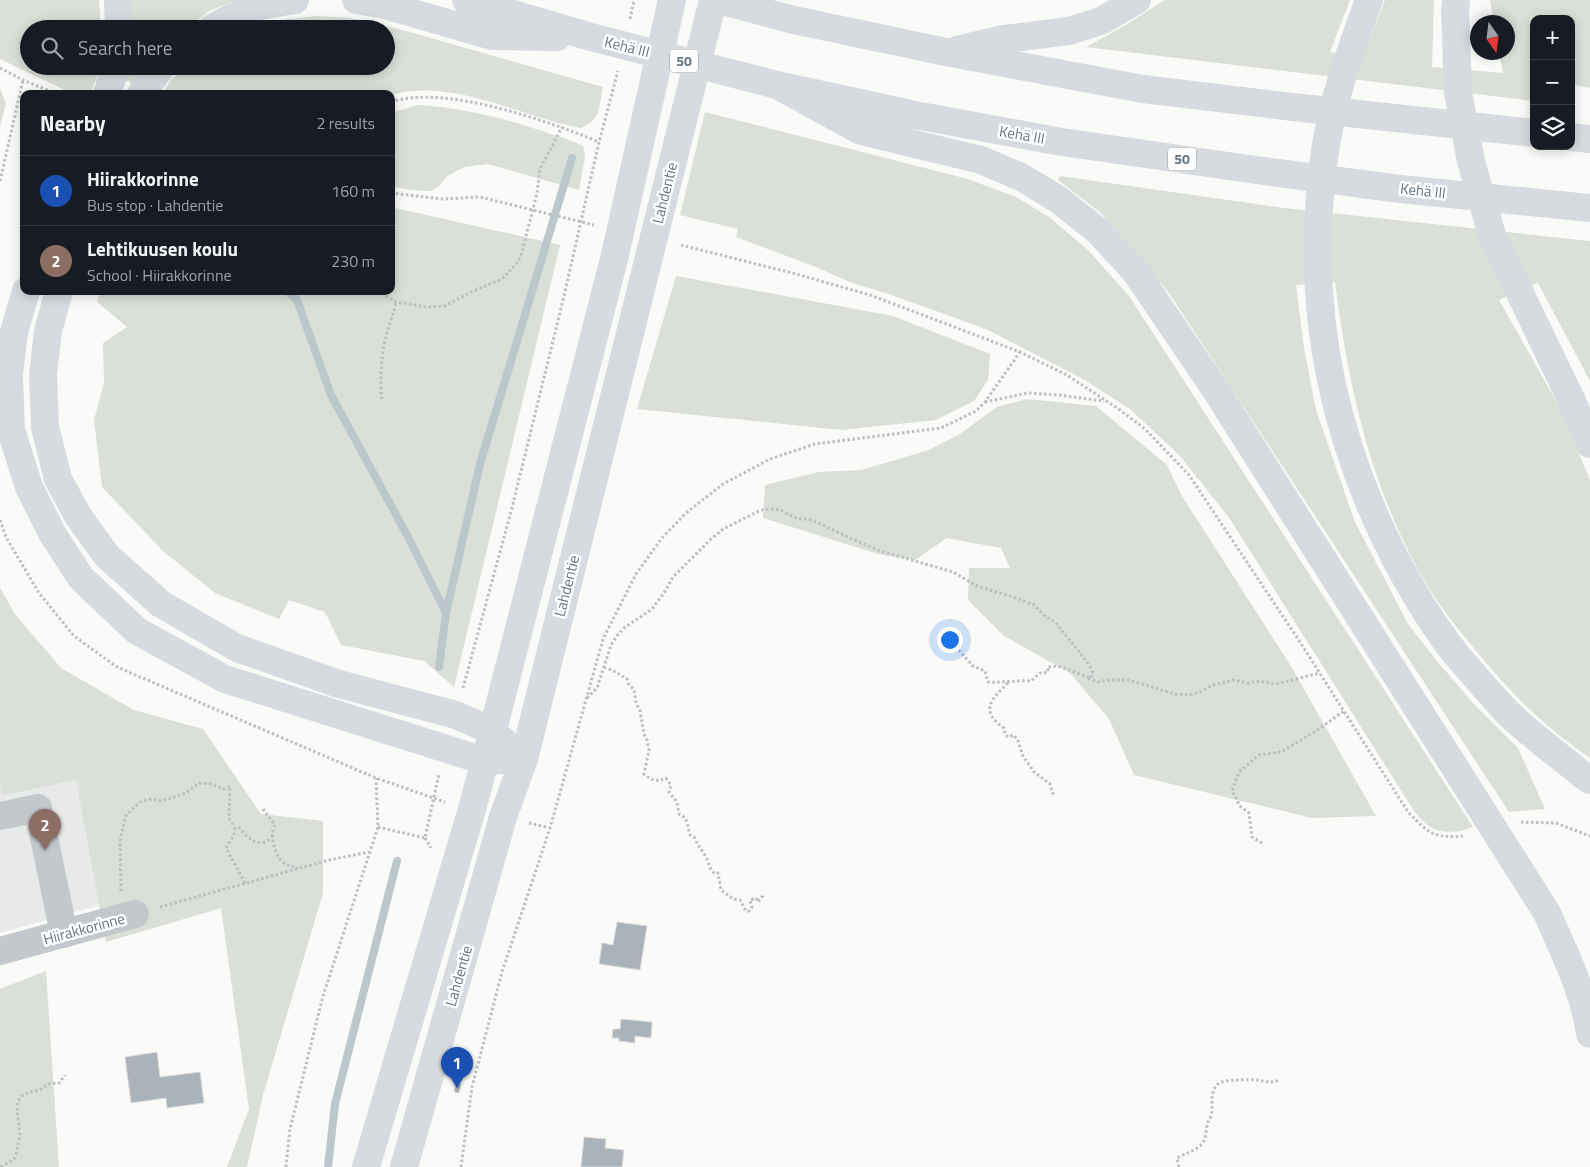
<!DOCTYPE html>
<html lang="en">
<head>
<meta charset="utf-8">
<style>
  :root { --surface:#171b24; --page:#242831; --text:#f1f3f6; --muted:#9ea1a6; --line:#363941; --accent:#e4572e }
  body { margin:0; font-family:"Titillium Web",sans-serif; background:var(--page); color:var(--text) }
  .controls { position:absolute; right:15px; top:15px; display:grid; overflow:hidden; border-radius:10px; box-shadow:0 2px 12px #0003 }
  .controls button { width:45px; height:45px; display:grid; place-items:center; padding:0; border:0; border-bottom:1px solid var(--line); background:var(--surface); color:var(--text); font:25px sans-serif }
  .compass { position:absolute; left:1470px; top:15px; width:45px; height:45px; border-radius:50%; background:var(--surface); box-shadow:0 2px 12px #0003; rotate:166deg }
  .you { position:absolute; left:949px; top:639px; width:18px; height:18px; margin:-12px; border:4px solid #fff; border-radius:50%; background:#1a73e8; box-shadow:0 0 0 8px #1a73e833 }
  .badge { display:grid; place-items:center; width:32px; height:32px; border-radius:50%; background:var(--accent); color:#fff; font-size:16px; font-weight:700 }
  .pin { position:absolute; translate:-50% -41px; filter:drop-shadow(0 1px 2px #0008) }
  .pin::after { content:''; position:absolute; top:26px; width:18px; height:15px; background:inherit; clip-path:polygon(0 0,100% 0,50% 100%) }
  .list { margin:0; padding:0; list-style:none }
  h2 { display:flex; justify-content:space-between; align-items:center; height:65px; margin:0; padding:0 20px; font-size:21px }
  h2 small { font-size:16px; font-weight:400; color:var(--muted) }
  .list li { display:grid; grid-template-columns:32px 1fr auto; gap:15px; align-items:center; box-sizing:border-box; height:70px; padding:0 20px; border-top:1px solid var(--line) }
  .list b { display:block; font-size:19px; white-space:nowrap }
  .list p { margin:0; font-size:16px; white-space:nowrap; color:var(--muted) }
  .list em { font-size:16px; font-style:normal; color:var(--muted) }
  .icon { flex:none; width:28px; height:28px; fill:none; stroke:currentColor; stroke-width:2; stroke-linecap:round; stroke-linejoin:round }
  .map { position:relative; flex:none; width:1590px; height:1167px; overflow:hidden }
  .search { position:absolute; background:var(--surface); box-shadow:0 2px 12px #0003; left:20px; top:20px; width:375px; height:55px; display:flex; align-items:center; gap:12px; box-sizing:border-box; padding:0 18px; border-radius:28px; color:var(--muted); font-size:19px }
  .panel { position:absolute; background:var(--surface); box-shadow:0 2px 12px #0003; left:20px; top:90px; width:375px; height:205px; border-radius:10px }
  .map>svg:first-child { display:block }
</style>
</head>
<body>
<div class="map">
<svg width="1590" height="1167" viewBox="0 0 1590 1167">
  <rect width="100%" height="100%" fill="#fafaf8"/>
  <!-- built -->
  <path fill="#e8e9e9" d="M76,780l24,125 -100,28v-149l3,12z"/>
  <!-- green -->
  <path fill="#dadfd7" d="M0,0h99l2,29h-72v37h70l-1,8 -8,20h-17l-73,-35z
    M129,0h109l-27,10 -25,19h-55z
    M1165,0h185l-20,52 33,5 22,-57h49l-2,67 71,6 -4,-20 9,-1v-30h-14l-4,-22h100v88l-19,-4v-65h-37v82l-448,-54 38,-21z
    M317,16l32,2 50,11 204,58c-4,19 -2,33 -22,41 -60,-11 -129,-51 -190,-33v-1h-229l9,-14 16,-14h199v-37h-136l38,-10z
    M128,66h16l-12,19 -2,-4h-4z
    M0,88l6,16 -6,23z
    M417,105c42,2 82,12 122,25 15,5 30,9 44,16l2,11 -6,33 -91,-26 -24,3 -18,10 -8,10 -7,4 -21,-1 -19,-4v-73z
    M705,112l263,67 48,18 33,20 39,33 41,46 344,531c-14,5 -31,8 -44,-1 -6,-3 -10,-10 -15,-15l-184,-292 -50,-63 -50,-47 -47,-30 -97,-50 -100,-36 -34,-10 -36,-16 -80,-30 2,-8 -58,-14z
    M1060,176l224,32 306,33v140l-52,-98 -39,17 61,108 30,72v278c-36,-24 -67,-53 -96,-86 -26,-30 -53,-62 -73,-97 -51,-91 -73,-190 -86,-293l-39,3 8,63 12,62 39,112 53,102 29,37 36,42 45,45 27,61 -36,3 -340,-519 -68,-80 -43,-33z
    M391,207l169,38 -106,442 -30,-26 -83,-16 -16,-33 -36,-12 -10,19 -64,-26 -52,-42 -61,-64 -8,-67 10,-37 -1,-40 24,-16 -30,-25 4,-11h290z
    M676,276l217,40 97,38 -2,26 -14,21 -38,19 -95,10 -204,-21z
    M1027,399l69,7 71,59 15,31 110,172 84,148 -64,2 -178,-43 -25,-56 -39,-46 -66,-37 -36,-36 1,-32h41l-9,-20 -54,-10 -32,22 -37,-6 -115,-36 2,-33 54,-13 42,-2 68,-20 31,-16 37,-27z
    M0,588l15,26 46,54 73,42 69,19 58,85 62,7v72l-60,202 -16,72h-20l22,-58 -28,-201 -115,34 -30,-162 -74,16 -2,-12z
    M46,971l13,196h-59v-178z"/>
  <g fill="none" stroke-linecap="round" stroke-linejoin="round">
    <!-- stream -->
    <path stroke="#bbc7cb" stroke-width="8" d="M287,291l10,9 34,95 76,140 39,78
      M439,667l7,-54 34,-149 92,-306
      M328,1167l7,-63 62,-243"/>
  </g>
  <!-- building -->
  <path fill="#aab3b9" stroke="#dcdcda" d="M617,922l30,4 -7,44 -41,-6 3,-21 11,2z
    M621,1019l31,3 -1,16 -16,-2v7l-16,-2v-3h-7l1,-9h7z
    M157,1052l3,25 40,-5 4,31 -37,5 -1,-10 -35,5 -6,-46z
    M456,1083l5,1 -2,9 -5,-1z
    M584,1137l22,2 -1,9 19,2 -2,17h-41z"/>
  <g fill="none" stroke-linecap="round" stroke-linejoin="round">
    <!-- path -->
    <path stroke="#bbbfc2" stroke-width="3" stroke-dasharray="2.5 2.5" stroke-linecap="butt" d="M630,19l4,-19
      M0,68l23,12 34,14
      M391,102c53,-18 157,19 208,40
      M0,181l23,-101
      M391,193l51,6 38,-2 114,28
      M681,245l115,29 74,21 150,57 47,23 53,35 25,19 44,46 111,167 108,170c22,23 26,26 58,24
      M377,291l19,11 31,5 18,-1 26,-14 31,-13 16,-17 4,-10 15,-59 3,-24 22,-42
      M382,399c-3,-21 0,-50 6,-70 3,-9 6,-17 8,-27
      M985,402l43,-9 30,2 46,6
      M0,520l6,17 33,56 35,43 43,31 259,111 69,24
      M604,667l12,5 11,7 1,4 6,7 2,13 4,8 4,23 3,6 2,10 -5,24c9,7 12,8 22,4l5,7 -2,7 8,10 2,12c10,4 8,12 11,21l4,2c3,7 7,12 11,18 4,7 4,14 10,19l3,-1 3,17 12,9 7,1 6,11h3l3,-4 -2,-7 6,-2 2,4 6,-8
      M1088,678l10,4 9,-2h21l47,14 13,1 10,-2 15,-8 21,-5 14,3 11,-2 17,3 44,-11
      M1008,683c-17,16 -29,28 -4,45l1,6 3,3 6,-2 4,6 5,15 11,16 16,12 4,13
      M463,688l49,-180 52,-212 35,-154 19,-71
      M587,698l10,-10 14,-43 5,-8 8,-9 28,-19 14,-19 7,-13 38,-38 12,-10 38,-19 9,-1 10,1 16,8 16,2 38,18 30,13 73,21 24,14 39,12 18,7 11,11 10,6 19,23 17,23 2,5 -2,5 -3,-1c-13,-3 -28,-15 -41,-9l1,2 -3,1v2h-5l-9,8c-14,-1 -28,2 -43,1l-3,-11 -12,-5 -16,-18
      M263,809l12,16c-6,9 0,31 8,37 5,4 10,5 15,6
      M1521,822l35,1 34,13
      M529,823l21,5
      M378,827l47,11 14,-64
      M425,838l6,10
      M1262,843l-10,-6 -3,-24 -9,-7 -8,-15 7,-19 20,-17 22,-3 35,-21 28,-20
      M245,883l-19,-35 8,-13 1,-7h4c10,11 20,21 33,9
      M121,891l-1,-50 5,-24 6,-7 11,-9 11,-2 8,2 7,-2 18,-6 13,-10 13,1 11,5 7,-3 -1,32 6,10
      M160,907l169,-47 40,-8
      M1,1167l13,-8 2,-4 4,-22 -3,-22 1,-10 5,-6 6,-3 11,-2 8,-6 11,-1 6,-8
      M286,1167l4,-38 33,-133 55,-169 -2,-49
      M461,1167l11,-80 30,-115 48,-144 53,-189 33,-65 26,-36 24,-25 37,-29 47,-25 45,-15 126,-16 35,-17 9,-9 35,-50
      M1179,1167l-2,-9c7,-4 18,-7 24,-13 6,-7 4,-14 7,-22 0,-2 2,-4 3,-7 3,-12 -3,-23 8,-33 4,-3 31,-4 38,-3 9,1 13,4 22,0"/>
    <!-- minor -->
    <path stroke="#c3c8cc" stroke-width="28" d="M0,816l38,-8 26,126
      M0,951l135,-37"/>
    <!-- major -->
    <path stroke="#d6dbdf" stroke-width="28" d="M366,1167l106,-358 13,-48 130,-506 57,-255
      M404,1167l99,-350 21,-58 189,-759"/>
    <!-- highway -->
    <path stroke="#d6dbdf" stroke-width="28" d="M118,0l1,29
      M356,0l29,5 107,31 65,1
      M466,0l125,37 186,48 138,30 147,27 187,27 151,20 190,19
      M718,0l76,20 152,32 197,37 150,18 241,26
      M1369,0c-17,47 -35,95 -43,145 -23,145 2,283 69,413 17,32 37,66 60,95 17,20 34,40 52,59 22,22 49,41 73,61l10,7
      M1456,0l-1,12 3,80 13,69 21,74 80,166 18,43
      M211,29l13,-8 35,-15 36,-6
      M957,50l47,-11 65,-8 32,-10 36,-21
      M777,85l84,46 120,29 40,17 38,23 39,31 37,40 82,121 330,521c17,39 37,78 43,121
      M107,94l9,-28
      M141,94l21,-28
      M1571,137l19,2
      M26,291l-12,41 -5,43 2,55 18,57 23,46 29,45 56,53 88,48 260,82 39,-2
      M59,291l-11,40 -5,44 2,52 13,52 20,37 29,40 54,48 76,44 102,36 117,31 36,16 32,28"/>
  </g>
  <g text-anchor="middle" stroke-width="5" stroke-linejoin="round" paint-order="stroke">
    <!-- shield labels -->
    <g fill="#fff" stroke="#939fa8" stroke-width="1">
      <rect x="670" y="49.5" width="28" height="23" rx="4"/>
      <rect x="1168" y="147.5" width="28" height="23" rx="4"/>
    </g>
    <g font-size="14" font-weight="bold" fill="#657683">
      <text x="684" y="66">50</text>
      <text x="1182" y="164">50</text>
    </g>
    <!-- street labels -->
    <g font-size="15" fill="#657683" stroke="#fff">
      <text transform="translate(627 47) rotate(14)" y="5">Kehä III</text>
      <text transform="translate(1022 135) rotate(10)" y="5">Kehä III</text>
      <text transform="translate(1423 191) rotate(6)" y="5">Kehä III</text>
      <text transform="translate(665 193) rotate(-76)" y="5">Lahdentie</text>
      <text transform="translate(567 586) rotate(-76)" y="5">Lahdentie</text>
      <text transform="translate(84 929) rotate(-15)" y="5">Hiirakkorinne</text>
      <text transform="translate(459 976) rotate(-74)" y="5">Lahdentie</text>
    </g>
  </g>
</svg>
<div class="controls">
<button>+</button>
<button>−</button>
<button><svg class="icon" aria-label="layers" viewBox="0 0 24 24"><path d="M12 4l9 5-9 5-9-5zM3 14l9 5 9-5"/></svg></button>
</div>
<svg class="compass" viewBox="-18 -18 36 36"><path d="M0-13l5 13h-10z" fill="#e53935"/><path d="M0 13l5-13h-10z" fill="#9ea1a6"/></svg>
<div class="you"></div>
<div class="pin badge" style="left:457px;top:1088px;background:#1a4fb4">1</div>
<div class="pin badge" style="left:45px;top:850px;background:#8d6e63">2</div>
<div class="search"><svg class="icon" aria-label="search" viewBox="0 0 24 24"><circle cx="10" cy="10" r="6"/><path d="M15 15l6 6"/></svg>Search here</div>
<section class="panel">
<h2>Nearby<small>2 results</small></h2>
<ul class="list">
<li><span class="badge" style="background:#1a4fb4">1</span><div><b>Hiirakkorinne</b><p>Bus stop · Lahdentie</p></div><em>160 m</em></li>
<li><span class="badge" style="background:#8d6e63">2</span><div><b>Lehtikuusen koulu</b><p>School · Hiirakkorinne</p></div><em>230 m</em></li>
</ul>
</section>
</div>
</body>
</html>
